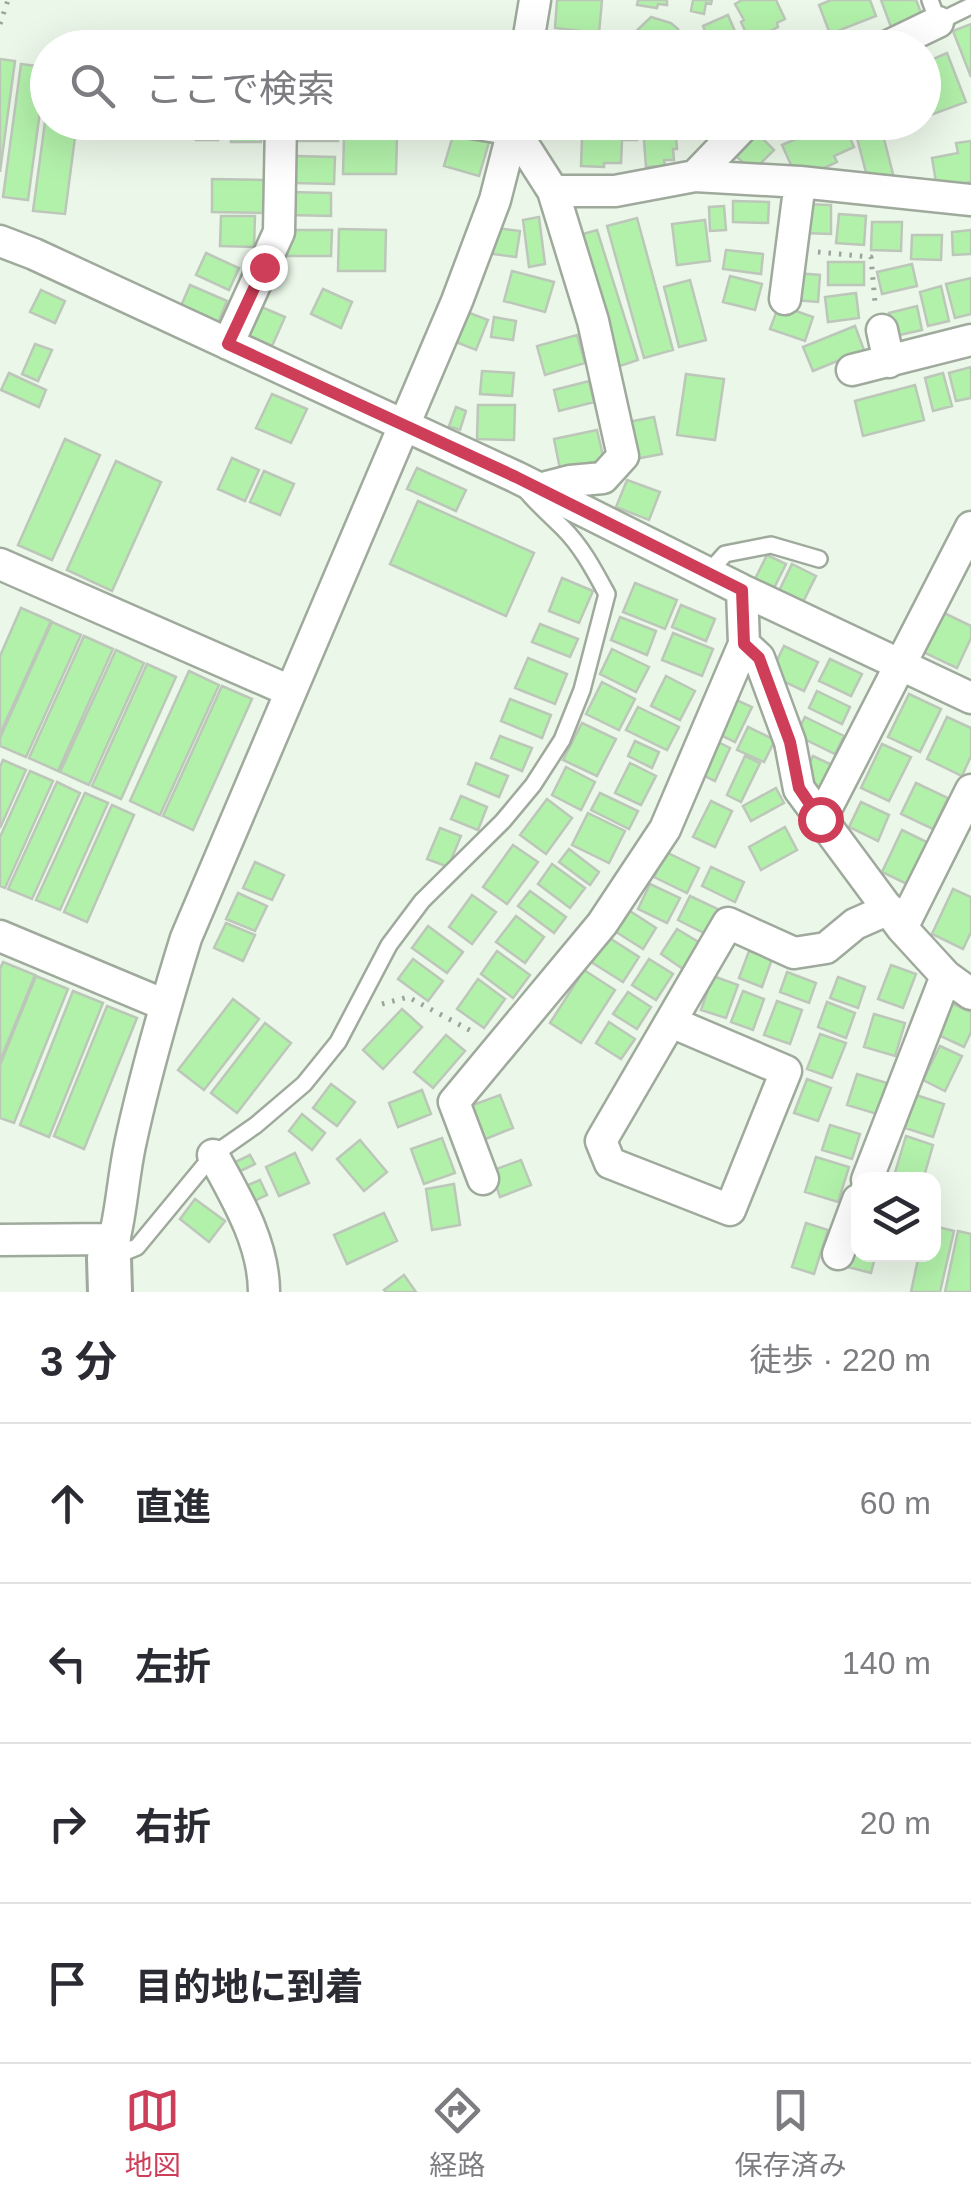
<!DOCTYPE html>
<html lang="ja">
<head>
<meta charset="utf-8">
<style>
  :root { --surface:#fff; --page:#f7f7f7; --text:#2b2b33; --muted:#7c7c81; --line:#e1e1e2; --accent:#ce3e58 }
  body { margin:0; font-family:Helvetica,"Noto Sans JP",sans-serif; background:var(--page); color:var(--text) }
  .controls { position:absolute; right:30px; bottom:30px; display:grid; overflow:hidden; border-radius:20px; box-shadow:0 10px 40px #0002 }
  .controls button { width:90px; height:90px; display:grid; place-items:center; padding:0; border:0; border-bottom:2px solid var(--line); background:var(--surface); color:var(--text); font:50px sans-serif }
  .stop { position:absolute; width:30px; height:30px; margin:-22px; border:8px solid #ce3e58; border-radius:50%; background:#fff }
  .stop.end { background:#ce3e58; border-color:#fff; box-shadow:0 2px 10px #0008 }
  .list { margin:0; padding:0; list-style:none }
  h2 { display:flex; justify-content:space-between; align-items:center; height:130px; margin:0; padding:0 40px; font-size:42px }
  h2 small { font-size:32px; font-weight:400; color:var(--muted) }
  .list li { display:grid; grid-template-columns:65px 1fr auto; gap:30px; align-items:center; box-sizing:border-box; height:160px; padding:0 40px; border-top:2px solid var(--line) }
  .list b { display:block; font-size:38px; white-space:nowrap }
  .list em { font-size:32px; font-style:normal; color:var(--muted) }
  .icon { flex:none; width:55px; height:55px; fill:none; stroke:currentColor; stroke-width:2; stroke-linecap:round; stroke-linejoin:round }
  .map { position:relative; flex:none; width:971px; height:1292px; overflow:hidden }
  .search { position:absolute; background:var(--surface); box-shadow:0 10px 40px #0002; left:30px; right:30px; top:30px; height:110px; display:flex; align-items:center; gap:25px; box-sizing:border-box; padding:0 35px; border-radius:55px; color:var(--muted); font-size:38px }
  .sheet { height:770px; background:var(--surface) }
  nav { display:flex; justify-content:space-around; align-items:center; box-sizing:border-box; height:140px; border-top:2px solid var(--line); background:var(--surface); font-size:28px; color:var(--muted) }
  nav a { display:grid; justify-items:center; gap:5px }
  nav .on { color:var(--accent) }
  .map>svg:first-child { display:block }
</style>
</head>
<body>
<div class="map">
<svg width="971" height="1292" viewBox="0 0 971 1292">
  <rect width="100%" height="100%" fill="#ebf7e9"/>
  <!-- building -->
  <path fill="#b2f1aa" stroke="#bcc7ba" stroke-width="2.5" d="M557,0h45l-3,33 -44,-5z
    M638,0h29v5l-9,-1 -1,4 -20,-3z
    M693,0h19l-1,4 -5,-1 -2,11 -13,-3z
    M742,0h34l9,19 -8,4 1,4 -19,10 -2,-5 -9,5 -7,-15 3,-2 -9,-16z
    M831,0h39l6,16 -46,18 -11,-29z
    M881,0h35l6,15 -31,12z
    M728,15l12,28 -10,5h-18l-9,-22z
    M651,17l20,6 7,6 -20,19h-32l-3,-4z
    M971,24v53l-18,-46z
    M546,39l47,4v5h-48z
    M947,53l19,49 -38,14 -4,-12v-41z
    M0,59l15,2 -15,111z
    M21,64l25,3 -18,133 -25,-3z
    M48,100v22h29l-12,92 -32,-3z
    M196,122h22v18h-22z
    M231,122l31,1 -1,19h-30z
    M295,122h43v19h-43z
    M616,122h22l-1,18h-15l-1,23h-17v4l-23,-1 1,-28 9,-2v-9l25,1z
    M692,122h20l2,6 -19,6z
    M675,124l2,25h-4l1,11h-10l1,6 -19,1 -3,-40z
    M828,125l3,7 14,-6 9,21 -20,9 3,6 -34,16 -7,-2 -14,-31z
    M754,130l20,20 -21,21 -22,-19z
    M882,131l11,43 -25,6 -11,-42z
    M454,132l35,10 -10,34 -35,-10z
    M344,136l53,1 -1,37h-53z
    M971,141v41l-34,6 -5,-30 26,-5 -2,-10z
    M296,156l39,1 -1,27 -39,-1z
    M212,179l53,1 -1,33 -52,-1z
    M290,192l41,1v23l-42,-1z
    M733,201l36,1 -1,21 -35,-1z
    M803,204l28,1v29l-28,-1z
    M724,206l2,24 -16,1 -1,-24z
    M839,214l27,2 -2,29 -28,-2z
    M221,216h34l-1,31 -34,-1z
    M539,217l6,47 -16,3 -6,-47z
    M637,218l36,132 -29,8 -37,-132z
    M705,220l5,41 -33,4 -5,-41z
    M872,222h30l-1,29 -30,-1z
    M496,228l24,3 -4,26 -23,-3z
    M339,229l47,1 -1,41h-47z
    M287,230h45l-1,26h-44z
    M597,230l41,130 -24,8 -42,-131z
    M971,230v24l-18,1 -1,-23z
    M912,235h30l-1,25 -30,-1z
    M726,250l37,4 -2,20 -38,-5z
    M206,253l33,15 -10,22 -33,-15z
    M828,262h36v23h-36z
    M912,264l5,22 -35,8 -5,-22z
    M512,271l42,11 -9,30 -41,-11z
    M797,273l23,2 -2,27 -24,-2z
    M730,276l32,8 -7,26 -32,-8z
    M971,278v36l-16,4 -9,-34z
    M690,280l16,60 -27,7 -15,-60z
    M190,285l37,16 -9,22 -37,-17z
    M941,286l8,35 -21,5 -8,-34z
    M323,289l29,13 -11,26 -30,-14z
    M41,290l24,11 -10,22 -25,-11z
    M856,293l3,25 -31,4 -3,-25z
    M779,305l34,12 -8,24 -35,-12z
    M259,306l26,11 -13,29 -26,-12z
    M917,306l5,24 -27,6 -6,-23z
    M467,312l21,8 -12,30 -20,-8z
    M494,317l22,4 -3,19 -22,-3z
    M855,326l9,24 -51,21 -10,-24z
    M577,335l8,28 -40,12 -8,-29z
    M35,344l17,6 -14,31 -16,-7z
    M971,367v31l-15,3 -7,-28z
    M482,371l32,2 -2,23 -32,-2z
    M9,373l37,17 -7,17 -38,-17z
    M943,373l9,33 -19,5 -8,-33z
    M686,374l38,5 -9,61 -38,-5z
    M589,381l5,21 -35,9 -5,-21z
    M915,385l9,35 -61,16 -8,-35z
    M272,394l35,15 -16,34 -35,-15z
    M478,405h37l-1,35 -37,-1z
    M456,407l10,4 -6,19 -11,-4z
    M654,417l8,37 -32,6 -7,-37z
    M597,430l7,30 -44,9 -6,-30z
    M65,439l35,16 -48,105 -34,-15z
    M232,458l27,12 -14,31 -27,-12z
    M116,461l45,21 -49,109 -45,-21z
    M417,468l49,22 -10,21 -49,-22z
    M264,471l30,13 -14,31 -30,-13z
    M627,480l33,12 -11,28 -33,-13z
    M418,501l116,52 -28,63 -116,-52z
    M767,555l19,9 -12,24 -19,-9z
    M792,564l24,12 -13,26 -24,-11z
    M562,578l31,13 -14,32 -30,-12z
    M635,583l42,17 -12,29 -42,-17z
    M681,605l34,14 -9,22 -34,-14z
    M21,608l30,13 -51,113v-78z
    M942,612l29,14v12l-14,30 -34,-16z
    M620,617l36,14 -9,24 -36,-15z
    M52,622l29,13 -55,122 -26,-11v-8z
    M540,624l38,15 -8,18 -38,-15z
    M673,633l40,16 -11,27 -40,-16z
    M84,636l29,13 -55,122 -29,-13z
    M784,646l34,16 -14,29 -34,-16z
    M612,649l37,18 -13,25 -36,-18z
    M116,650l28,13 -55,122 -29,-13z
    M528,658l39,16 -12,30 -40,-16z
    M830,659l32,15 -11,22 -32,-15z
    M147,664l29,13 -55,122 -29,-13z
    M189,671l30,14 -59,130 -30,-14z
    M666,676l29,15 -15,29 -29,-14z
    M602,682l33,17 -16,31 -33,-16z
    M222,686l30,13 -59,131 -30,-14z
    M817,691l33,16 -8,17 -33,-16z
    M909,694l32,15 -21,43 -32,-15z
    M732,698l20,9 -17,35 -19,-9z
    M510,699l41,16 -9,23 -41,-17z
    M638,707l41,20 -12,23 -41,-20z
    M805,717l39,19 -9,18 -39,-19z
    M947,717l24,11v28l-9,20 -35,-17z
    M582,723l34,16 -19,37 -34,-16z
    M748,727l27,13 -11,22 -27,-12z
    M500,736l32,12 -10,23 -31,-13z
    M714,740l16,8 -15,33 -17,-8z
    M635,741l24,11 -7,16 -24,-12z
    M882,744l29,13 -22,44 -28,-13z
    M745,756l15,7 -19,39 -14,-7z
    M813,756l19,9 -12,25 -19,-9z
    M3,760l23,10 -26,58v-61z
    M476,763l32,13 -9,21 -31,-13z
    M630,763l26,13 -15,29 -26,-12z
    M566,767l29,15 -14,28 -29,-15z
    M30,771l23,10 -48,107 -5,-2v-49z
    M57,782l23,11 -48,106 -24,-10z
    M916,783l32,15 -15,31 -32,-15z
    M776,788l8,15 -33,18 -8,-15z
    M85,793l23,10 -48,107 -24,-10z
    M600,793l38,18 -9,18 -38,-19z
    M461,796l26,11 -9,23 -27,-11z
    M547,799l25,19 -26,36 -26,-19z
    M711,801l21,10 -17,36 -22,-10z
    M861,802l28,13 -11,26 -29,-14z
    M112,805l22,10 -47,107 -23,-10z
    M588,813l37,18 -16,32 -37,-18z
    M785,827l12,23 -36,20 -12,-23z
    M440,828l21,8 -13,31 -21,-8z
    M902,830l27,13 -20,42 -27,-13z
    M513,845l25,17 -31,42 -24,-17z
    M569,849l30,23 -9,13 -31,-23z
    M666,852l33,16 -12,25 -33,-16z
    M255,862l29,13 -12,25 -29,-12z
    M552,864l33,24 -15,20 -32,-24z
    M711,867l33,15 -9,20 -33,-16z
    M650,884l30,14 -13,25 -29,-14z
    M953,889l18,8v35l-8,17 -31,-15z
    M530,891l36,26 -12,16 -36,-27z
    M238,893l29,13 -12,25 -29,-12z
    M472,895l24,17 -24,32 -23,-17z
    M690,896l32,15 -12,25 -32,-16z
    M630,911l26,17 -13,21 -27,-17z
    M516,916l28,21 -19,26 -29,-21z
    M226,923l29,12 -12,26 -29,-13z
    M428,926l35,26 -16,21 -35,-25z
    M677,929l23,14 -17,26 -22,-15z
    M608,937l31,20 -16,25 -32,-20z
    M497,951l33,24 -17,23 -32,-24z
    M749,951l23,8 -10,28 -23,-9z
    M413,959l30,22 -15,20 -30,-22z
    M649,959l24,15 -17,26 -24,-15z
    M3,962l32,13 -35,86v-92z
    M891,965l25,9 -13,34 -25,-9z
    M584,970l31,20 -34,53 -31,-20z
    M787,972l29,11 -7,20 -29,-11z
    M36,976l32,13 -54,134 -14,-5v-53z
    M713,976l25,9 -12,33 -25,-8z
    M838,977l27,10 -7,21 -28,-10z
    M478,979l27,20 -21,29 -27,-19z
    M73,991l30,12 -54,134 -29,-12z
    M743,991l21,8 -11,31 -22,-8z
    M628,992l23,15 -14,22 -24,-15z
    M233,999l26,20 -55,71 -26,-20z
    M777,1001l25,9 -12,34 -26,-9z
    M827,1002l28,11 -9,25 -28,-11z
    M949,1002l22,10v20l-7,15 -30,-14z
    M107,1006l30,12 -53,131 -30,-13z
    M402,1009l20,18 -39,42 -20,-19z
    M874,1014l31,9 -10,33 -31,-9z
    M609,1022l26,17 -14,20 -25,-16z
    M265,1023l26,20 -54,70 -26,-20z
    M820,1034l26,9 -14,35 -25,-9z
    M446,1035l19,16 -32,37 -19,-16z
    M940,1046l22,10 -17,35 -22,-11z
    M857,1074l30,9 -10,31 -30,-9z
    M807,1079l24,9 -13,33 -24,-8z
    M331,1084l24,18 -18,24 -24,-18z
    M422,1090l9,24 -33,13 -9,-24z
    M500,1095l13,33 -30,12 -13,-34z
    M916,1095l28,9 -11,33 -28,-9z
    M302,1114l23,19 -13,17 -23,-19z
    M830,1125l30,9 -8,25 -30,-9z
    M906,1136l27,9 -10,35h-19l-10,-4z
    M442,1138l13,35 -31,11 -13,-35z
    M360,1140l27,32 -23,19 -27,-32z
    M295,1153l14,30 -30,13 -13,-29z
    M250,1155l5,9 -23,11 -5,-9z
    M816,1157l33,10 -11,35 -33,-10z
    M521,1160l10,25 -31,12 -9,-26z
    M260,1180l7,15 -21,10 -7,-16z
    M454,1184l6,41 -28,5 -6,-41z
    M195,1199l30,22 -16,21 -29,-23z
    M384,1213l13,28 -50,23 -13,-29z
    M806,1223l22,7 -14,44 -22,-7z
    M934,1226l20,5 -14,61h-29l8,-38h15z
    M958,1231l13,3v58h-26z
    M858,1234v20h18l-5,19 -23,-6z
    M404,1275l12,17h-30l-2,-2z"/>
  <g fill="none" stroke-linecap="round" stroke-linejoin="round">
    <!-- lane casing -->
    <g stroke="#9faa9d" stroke-width="20">
      <path id="lane" d="M930,0l8,22 33,-16
        M709,572l16,-18 46,-9 48,14
        M113,1257l24,-10 76,-92 43,-30 48,-41 34,-42 51,-97 33,-44 81,-80 30,-36 29,-45 20,-50 25,-96c-13,-24 -25,-47 -44,-66 -14,-14 -27,-25 -39,-40"/>
    </g>
    <!-- street casing -->
    <g stroke="#9faa9d" stroke-width="35">
      <path id="street" d="M527,48l8,-48
        M884,48l54,-26
        M466,122l48,8 39,61 40,130 30,135 -20,22 -33,3 -31,8
        M695,176l52,-54
        M553,191h62l80,-15 105,6 171,18
        M0,241l34,13 482,223 226,113 229,108
        M785,299l15,-117
        M882,330l7,32
        M228,344l51,-112 2,-110
        M852,370l119,-30
        M0,564l290,127
        M742,590l2,54 15,14 31,84 9,47 103,139 44,48 25,18
        M821,819l150,-292
        M902,928l69,-138
        M0,936l165,69
        M671,1022l115,49 -56,139 -120,-47 -9,-22 127,-218 66,30 32,-5 29,-24 34,-15
        M213,1155c23,42 51,88 51,137
        M483,1179l-29,-77 148,-178 63,-95 79,-185
        M867,1180l79,-204
        M0,1240l115,-1
        M838,1254l20,-54
        M109,1258c12,-36 13,-75 21,-113 15,-70 35,-139 56,-207l271,-637 38,-101 20,-78"/>
    </g>
    <!-- secondary casing -->
    <g stroke="#9faa9d" stroke-width="48">
      <path id="secondary" d="M109,1258l1,34"/>
    </g>
    <!-- path -->
    <path stroke="#9ba49a" stroke-width="5" stroke-dasharray="2.5 8" stroke-linecap="butt" d="M0,24l8,-24
      M818,252l53,5 4,46
      M382,1004l26,-7 67,36"/>
    <!-- lane -->
    <use href="#lane" stroke="#fff" stroke-width="15"/>
    <!-- street -->
    <use href="#street" stroke="#fff" stroke-width="30"/>
    <!-- secondary -->
    <use href="#secondary" stroke="#fff" stroke-width="42"/>
  </g>
  <g fill="none" stroke-linecap="round" stroke-linejoin="round">
    <!-- route -->
    <path stroke="#ce3e58" stroke-width="12" d="M264,267l-36,77 288,133 226,113 2,54 15,14 31,84 9,46 21,31"/>
  </g>
</svg>
<div class="controls">
<button><svg class="icon" aria-label="layers" viewBox="0 0 24 24"><path d="M12 4l9 5-9 5-9-5zM3 14l9 5 9-5"/></svg></button>
</div>
<div class="stop" style="left:820px;top:819px"></div>
<div class="stop end" style="left:264px;top:267px"></div>
<div class="search"><svg class="icon" aria-label="search" viewBox="0 0 24 24"><circle cx="10" cy="10" r="6"/><path d="M15 15l6 6"/></svg>ここで検索</div>
</div>
<section class="sheet">
<h2>3 分<small>徒歩 · 220 m</small></h2>
<ul class="list">
<li><svg class="icon" aria-label="ahead" viewBox="0 0 24 24"><path d="M12 20V5M6 11l6-6 6 6"/></svg><div><b>直進</b></div><em>60 m</em></li>
<li><svg class="icon" aria-label="left" viewBox="0 0 24 24"><path d="M17 20v-9H6M10 6l-5 5 5 5"/></svg><div><b>左折</b></div><em>140 m</em></li>
<li><svg class="icon" aria-label="right" viewBox="0 0 24 24"><path d="M7 20v-9h11M14 6l5 5-5 5"/></svg><div><b>右折</b></div><em>20 m</em></li>
<li><svg class="icon" aria-label="arrive" viewBox="0 0 24 24"><path d="M6 21V4h12l-3 4 3 4H6"/></svg><div><b>目的地に到着</b></div></li>
</ul>
</section>
<nav>
<a class="on"><svg class="icon" aria-label="map" viewBox="0 0 24 24"><path d="M3 6l6-2 6 2 6-2v14l-6 2-6-2-6 2zM9 4v14M15 6v14"/></svg>地図</a>
<a><svg class="icon" aria-label="directions" viewBox="0 0 24 24"><path d="M12 3l9 9-9 9-9-9zM9 14v-3h6M13 9l2 2-2 2"/></svg>経路</a>
<a><svg class="icon" aria-label="saved" viewBox="0 0 24 24"><path d="M7 4h10v16l-5-4-5 4z"/></svg>保存済み</a>
</nav>
</body>
</html>
